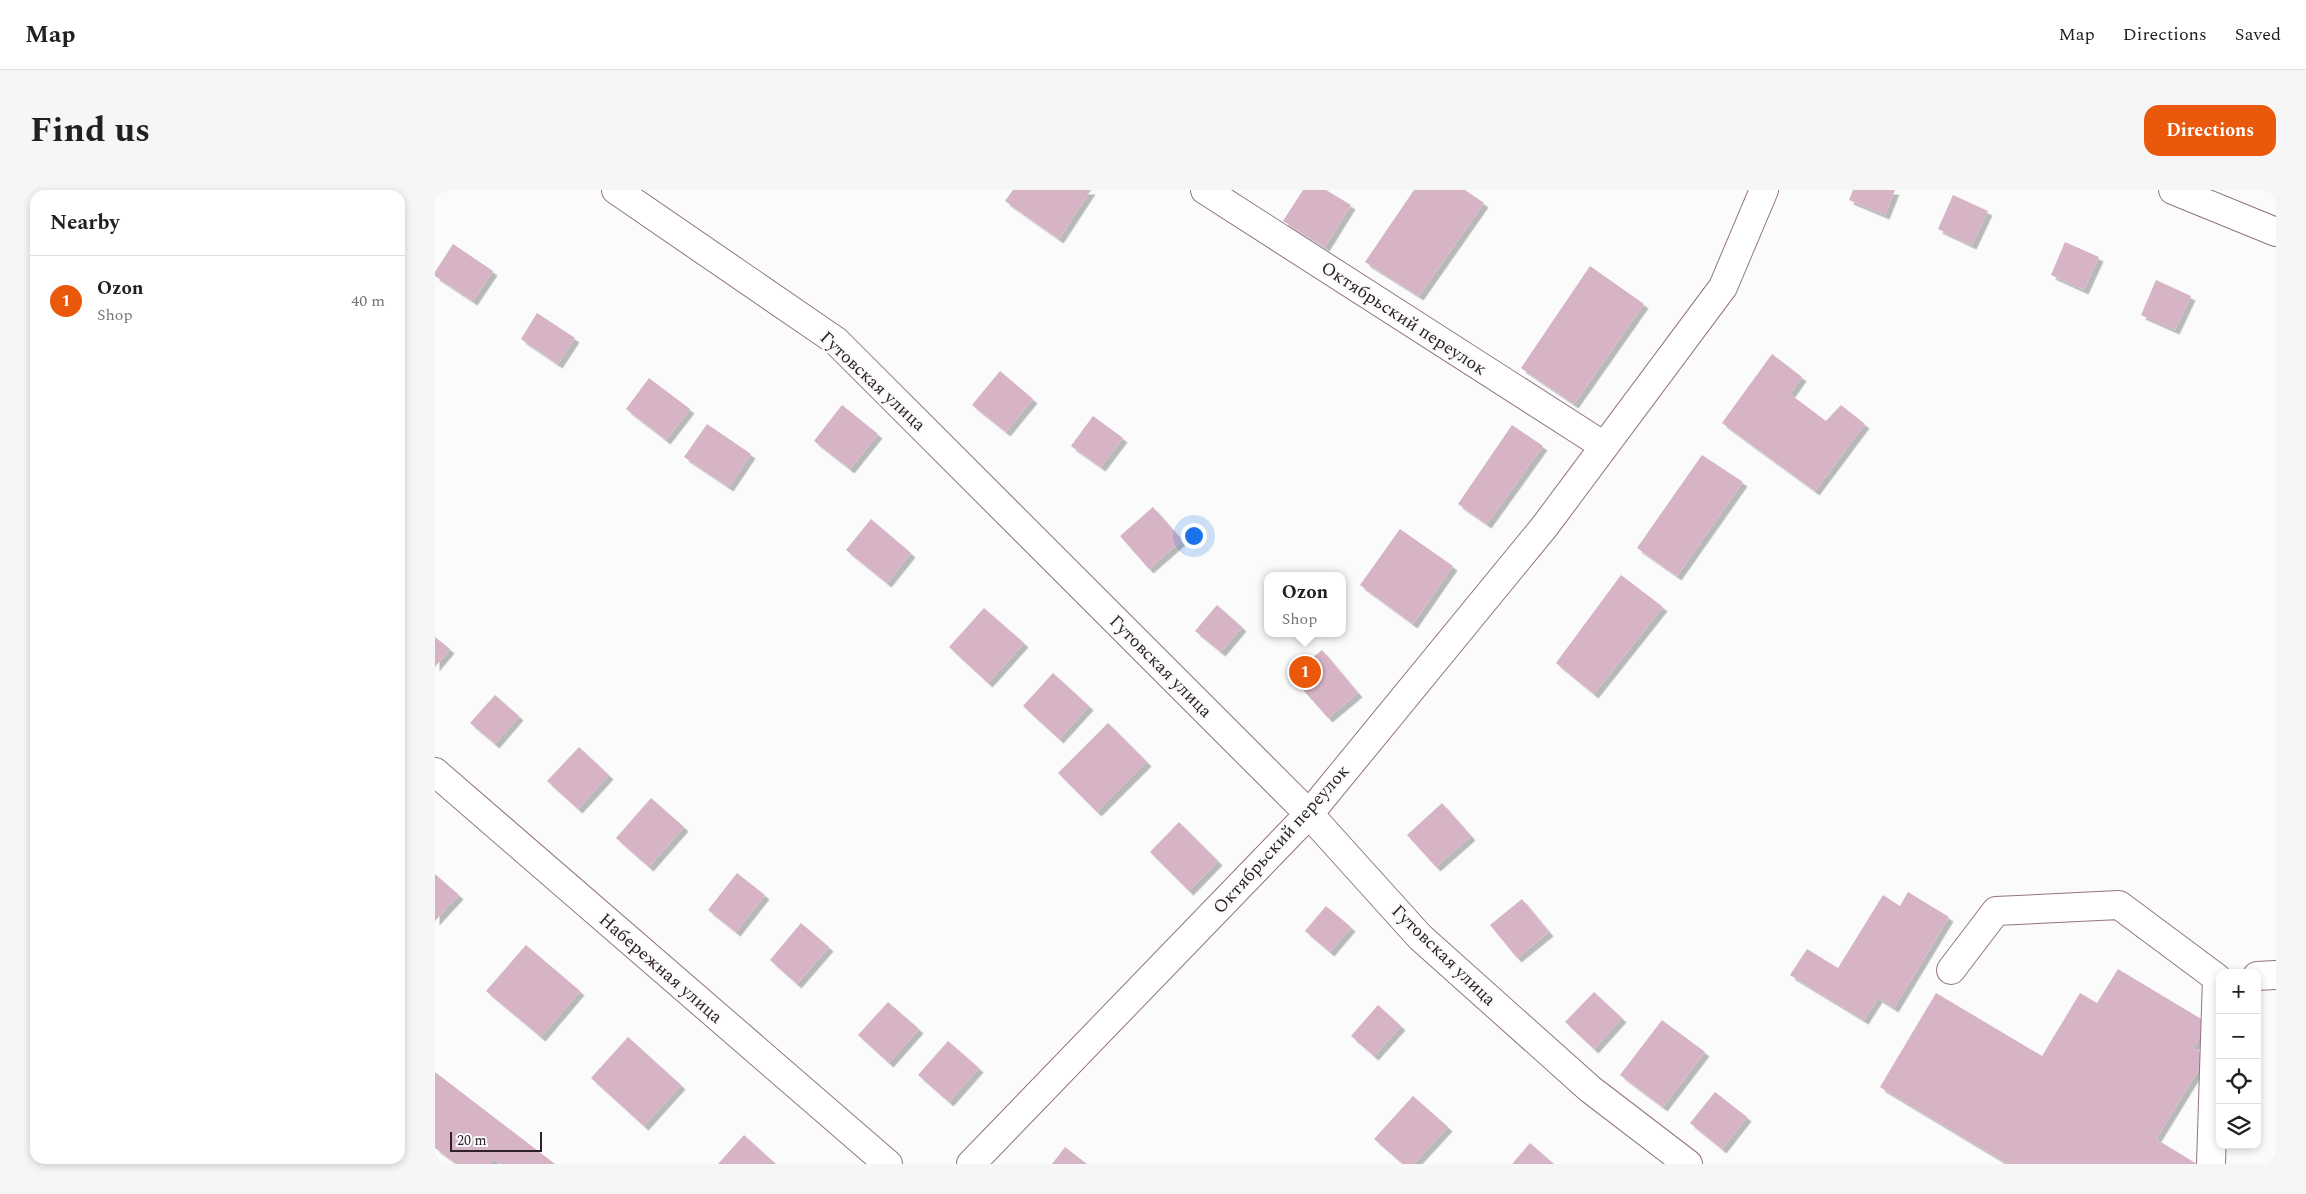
<!DOCTYPE html>
<html lang="en">
<head>
<meta charset="utf-8">
<style>
  :root { --surface:#fff; --page:#f6f6f6; --text:#202124; --muted:#757577; --line:#e0e0e0; --accent:#ea580c }
  body { margin:0; font-family:Spectral,serif; background:var(--page); color:var(--text) }
  .controls { position:absolute; right:15px; bottom:15px; display:grid; overflow:hidden; border-radius:10px; box-shadow:0 2px 8px #0003 }
  .controls button { width:45px; height:45px; display:grid; place-items:center; padding:0; border:0; border-bottom:1px solid var(--line); background:var(--surface); color:var(--text); font:25px sans-serif }
  .scale { position:absolute; left:15px; bottom:12px; width:92px; box-sizing:border-box; padding-left:5px; border:2px solid #2e2128; border-top:0; font-size:14px; line-height:18px; white-space:nowrap; color:#2e2128; -webkit-text-stroke:4px #fbfbfb; paint-order:stroke }
  .you { position:absolute; left:758px; top:345px; width:18px; height:18px; margin:-12px; border:4px solid #fff; border-radius:50%; background:#1a73e8; box-shadow:0 0 0 8px #1a73e833 }
  .badge { display:grid; place-items:center; width:32px; height:32px; border-radius:50%; background:var(--accent); color:#fff; font-size:16px; font-weight:700 }
  .pin { position:absolute; translate:-50% -50%; border:2px solid #fff; box-shadow:0 1px 5px #0006 }
  .popup { position:absolute; left:829px; top:382px; width:82px; height:65px; box-sizing:border-box; display:grid; place-content:center; border-radius:10px; background:var(--surface); filter:drop-shadow(0 1px 4px #0005); font-size:16px; white-space:nowrap; color:var(--muted) }
  .popup b { font-size:19px; color:var(--text) }
  .popup::after { content:''; position:absolute; left:50%; top:100%; margin-left:-10px; border:10px solid transparent; border-top-color:var(--surface) }
  .list { margin:0; padding:0; list-style:none }
  h2 { display:flex; justify-content:space-between; align-items:center; height:65px; margin:0; padding:0 20px; font-size:21px }
  h2 small { font-size:16px; font-weight:400; color:var(--muted) }
  .list li { display:grid; grid-template-columns:32px 1fr auto; gap:15px; align-items:center; box-sizing:border-box; height:90px; padding:0 20px; border-top:1px solid var(--line) }
  .list b { display:block; font-size:19px; white-space:nowrap }
  .list p { margin:0; font-size:16px; white-space:nowrap; color:var(--muted) }
  .list em { font-size:16px; font-style:normal; color:var(--muted) }
  .icon { flex:none; width:28px; height:28px; fill:none; stroke:currentColor; stroke-width:2; stroke-linecap:round; stroke-linejoin:round }
  .map { position:relative; flex:none; width:1841px; height:974px; overflow:hidden; border-radius:15px }
  header { display:flex; align-items:center; gap:30px; box-sizing:border-box; height:70px; padding:0 25px; background:var(--surface); border-bottom:1px solid var(--line) }
  header strong { font-size:24px }
  nav { display:flex; gap:28px; margin-inline-start:auto; font-size:18px }
  .intro { display:flex; align-items:center; justify-content:space-between; box-sizing:border-box; height:120px; padding:0 30px }
  h1 { margin:0; font-size:35px }
  .button { padding:12px 22px; border-radius:15px; background:var(--accent); color:#fff; font-size:18px; font-weight:700 }
  main { display:flex; gap:30px; padding:0 30px }
  aside { flex:1; background:var(--surface); border-radius:15px; box-shadow:0 2px 8px #0003 }
  .map>svg:first-child { display:block }
</style>
</head>
<body>
<header>
<strong>Map</strong>
<nav><a>Map</a><a>Directions</a><a>Saved</a></nav>
</header>
<div class="intro"><h1>Find us</h1><a class="button">Directions</a></div>
<main>
<aside>
<h2>Nearby<small></small></h2>
<ul class="list">
<li><span class="badge">1</span><div><b>Ozon</b><p>Shop</p></div><em>40 m</em></li>
</ul>
</aside>
<div class="map">
<svg width="1841" height="974" viewBox="0 0 1841 974">
  <defs>
    <filter id="shadow"><feDropShadow dx="4.5" dy="4.5" stdDeviation="0" flood-color="#0004"/></filter>
  </defs>
  <rect width="100%" height="100%" fill="#fbfbfb"/>
  <!-- building -->
  <path fill="#d6b3c5" filter="url(#shadow)" d="M578,0h78l-32,49 -54,-38z
    M868,0h23l25,15 -26,42 -42,-26z
    M979,0h51l19,13 -65,93 -54,-34z
    M1418,0h42l-10,25 -36,-15z
    M1518,5l35,16 -16,34 -34,-16z
    M1630,52l34,15 -15,33 -33,-15z
    M18,54l40,27 -20,30 -38,-25v-4z
    M1155,76l54,38 -70,100 -53,-36z
    M1721,90l35,16 -16,34 -34,-15z
    M102,123l38,25 -17,26 -37,-25z
    M1337,164l30,23 -12,17 36,27 15,-16 24,19 -50,67 -93,-68z
    M565,181l33,28 -27,33 -34,-27z
    M214,188l41,31 -24,31 -40,-31z
    M407,215l36,29 -28,35 -36,-28z
    M658,226l30,22 -22,29 -30,-21z
    M272,234l44,30 -22,33 -45,-30z
    M1077,235l31,21 -56,78 -29,-20z
    M1267,265l41,27 -66,94 -40,-28z
    M718,317l29,33 -33,29 -29,-33z
    M436,329l40,34 -24,30 -41,-33z
    M965,339l53,37 -40,58 -53,-39z
    M1186,385l42,32 -69,87 -38,-31z
    M782,415l25,22 -21,25 -26,-21z
    M549,418l40,35 -36,40 -39,-36z
    M0,447l15,12 -15,18z
    M887,460l36,43 -30,25 -38,-43z
    M618,483l36,33 -30,33 -36,-33z
    M60,505l24,21 -24,28 -25,-21z
    M673,533l39,39 -50,50 -39,-39z
    M144,557l30,28 -31,34 -31,-28z
    M216,608l33,29 -35,40 -33,-29z
    M1007,613l29,33 -35,31 -29,-32z
    M744,632l39,39 -29,30 -39,-39z
    M302,683l28,22 -29,37 -28,-22z
    M0,684l24,21 -24,26z
    M1473,702l41,25 -55,91 -16,-10 -14,22 -74,-45 17,-26 31,19 45,-73 17,11z
    M1087,709l27,33 -32,26 -27,-33z
    M891,716l25,21 -21,25 -25,-21z
    M366,733l28,24 -32,37 -27,-24z
    M91,755l54,46 -39,46 -55,-46z
    M1683,779l90,54 -15,25 14,8 -51,83 41,25h-189l-128,-77 56,-94 106,63 38,-63 17,10z
    M1159,802l28,26 -28,31 -29,-27z
    M453,812l31,27 -30,34 -31,-28z
    M943,815l23,21 -27,30 -23,-20z
    M1227,830l43,32 -42,55 -43,-32z
    M193,847l53,48 -37,41 -53,-48z
    M513,851l31,27 -30,34 -31,-27z
    M0,882l120,92h-54l-7,-5 -4,5h-33l-22,-16z
    M1280,902l32,25 -25,32 -32,-26z
    M978,906l35,31 -34,37h-11l-29,-25z
    M309,945l32,29h-58z
    M1095,953l24,21h-42z
    M630,957l22,17h-35z"/>
  <g fill="none" stroke-linecap="round" stroke-linejoin="round">
    <!-- minor casing -->
    <g stroke="#937384" stroke-width="30">
      <path id="minor" d="M181,0l220,151 473,473 111,123 170,152 98,75
        M770,0l399,256
        M1738,0l103,42
        M0,582l453,392
        M1516,780l45,-59 123,-6 98,73 -6,186
        M1822,786l19,-1
        M536,974l338,-350 236,-288 178,-239 41,-97"/>
    </g>
    <!-- minor -->
    <use href="#minor" stroke="#fff" stroke-width="28"/>
  </g>
  <g text-anchor="middle" stroke-width="5" stroke-linejoin="round" paint-order="stroke">
    <!-- street labels -->
    <g font-size="18" fill="#2e2128" stroke="#fbfbfb">
      <text transform="translate(969 128) rotate(33)" y="6">Октябрьский переулок</text>
      <text transform="translate(438 191) rotate(43)" y="6">Гутовская улица</text>
      <text transform="translate(726 476) rotate(45)" y="6">Гутовская улица</text>
      <text transform="translate(846 649) rotate(-48)" y="6">Октябрьский переулок</text>
      <text transform="translate(1009 765) rotate(44)" y="6">Гутовская улица</text>
      <text transform="translate(226 778) rotate(41)" y="6">Набережная улица</text>
    </g>
  </g>
</svg>
<div class="controls">
<button>+</button>
<button>−</button>
<button><svg class="icon" aria-label="locate" viewBox="0 0 24 24"><circle cx="12" cy="12" r="6"/><path d="M12 2v4M12 18v4M2 12h4M18 12h4"/></svg></button>
<button><svg class="icon" aria-label="layers" viewBox="0 0 24 24"><path d="M12 4l9 5-9 5-9-5zM3 14l9 5 9-5"/></svg></button>
</div>
<div class="scale">20 m</div>
<div class="you"></div>
<div class="pin badge" style="left:870px;top:482px">1</div>
<div class="popup"><b>Ozon</b>Shop</div>
</div>
</main>
</body>
</html>
